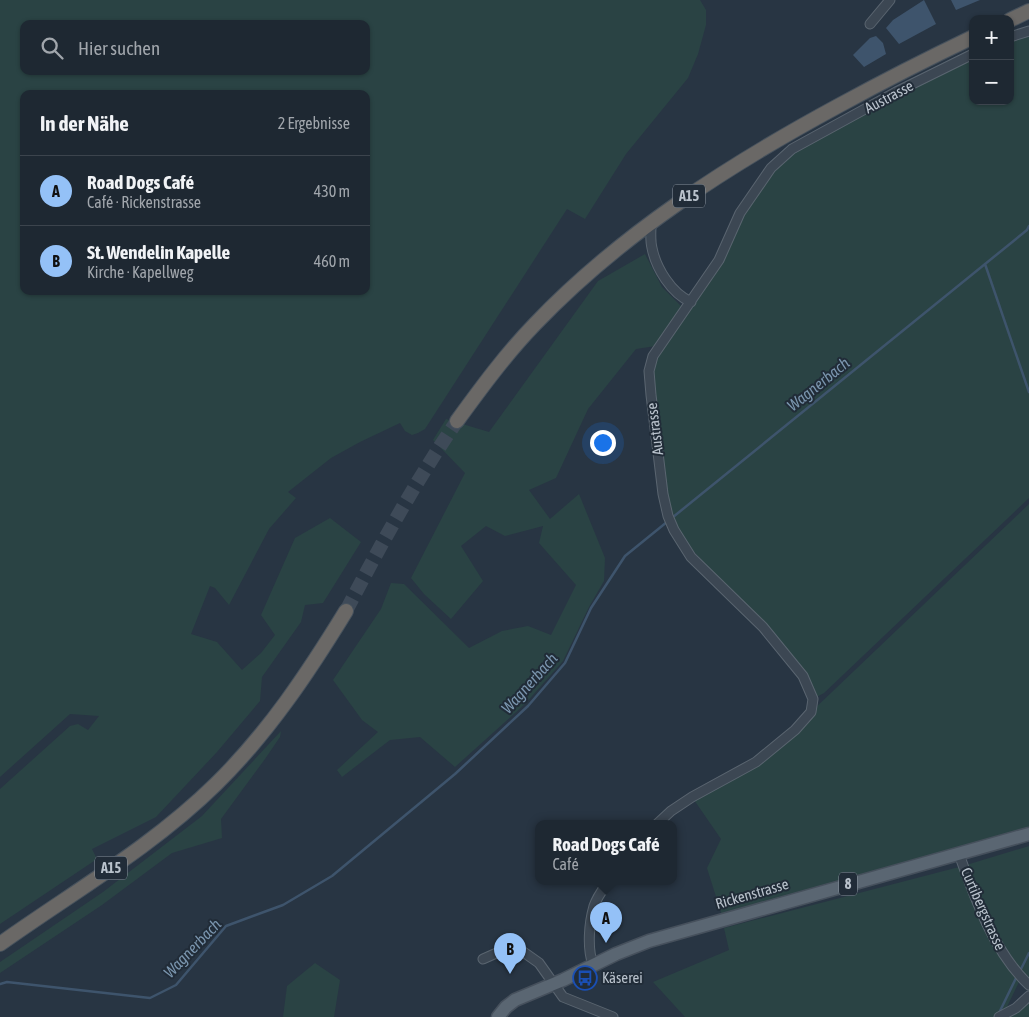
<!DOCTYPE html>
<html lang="de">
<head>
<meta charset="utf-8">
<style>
  :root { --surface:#1e2832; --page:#26303a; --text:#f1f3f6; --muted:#a1a6ac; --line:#3c444d; --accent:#94c1f7 }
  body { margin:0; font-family:"Asap Condensed",sans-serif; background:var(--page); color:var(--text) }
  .controls { position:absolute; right:15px; top:15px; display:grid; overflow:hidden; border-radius:10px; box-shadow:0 1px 4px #0004 }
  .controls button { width:45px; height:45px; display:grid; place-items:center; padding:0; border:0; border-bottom:1px solid var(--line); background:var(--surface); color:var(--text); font:25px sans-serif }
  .you { position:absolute; left:602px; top:442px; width:18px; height:18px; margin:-12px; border:4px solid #fff; border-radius:50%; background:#1a73e8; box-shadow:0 0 0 8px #1a73e833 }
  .badge { display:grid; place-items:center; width:32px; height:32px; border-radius:50%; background:var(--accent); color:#111; font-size:16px; font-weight:700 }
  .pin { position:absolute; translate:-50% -41px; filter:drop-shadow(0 1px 2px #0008) }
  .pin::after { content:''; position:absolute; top:26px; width:18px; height:15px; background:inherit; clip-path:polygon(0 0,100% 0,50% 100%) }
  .popup { position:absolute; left:535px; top:820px; width:142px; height:65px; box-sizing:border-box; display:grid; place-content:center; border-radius:10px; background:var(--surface); filter:drop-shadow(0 1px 4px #0005); font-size:16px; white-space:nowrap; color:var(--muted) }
  .popup b { font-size:19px; color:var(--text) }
  .popup::after { content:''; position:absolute; left:50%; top:100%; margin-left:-10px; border:10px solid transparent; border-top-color:var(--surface) }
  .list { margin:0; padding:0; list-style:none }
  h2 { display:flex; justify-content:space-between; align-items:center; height:65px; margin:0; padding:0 20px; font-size:21px }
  h2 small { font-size:16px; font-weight:400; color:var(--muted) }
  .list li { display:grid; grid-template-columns:32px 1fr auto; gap:15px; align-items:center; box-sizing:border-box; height:70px; padding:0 20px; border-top:1px solid var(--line) }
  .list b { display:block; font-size:19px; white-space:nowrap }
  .list p { margin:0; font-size:16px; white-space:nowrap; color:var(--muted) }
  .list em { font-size:16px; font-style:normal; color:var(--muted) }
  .icon { flex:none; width:28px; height:28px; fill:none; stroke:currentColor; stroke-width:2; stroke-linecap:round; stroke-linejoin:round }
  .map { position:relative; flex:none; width:1029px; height:1017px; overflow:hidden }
  .search { position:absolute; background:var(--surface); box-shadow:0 1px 4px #0004; left:20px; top:20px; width:350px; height:55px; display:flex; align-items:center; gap:12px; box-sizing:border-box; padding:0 18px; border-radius:10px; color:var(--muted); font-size:19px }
  .panel { position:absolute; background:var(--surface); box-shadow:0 1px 4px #0004; left:20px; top:90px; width:350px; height:205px; border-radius:10px }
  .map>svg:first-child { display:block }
</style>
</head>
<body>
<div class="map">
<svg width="1029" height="1017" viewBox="0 0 1029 1017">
  <rect width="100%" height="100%" fill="#283543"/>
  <!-- green -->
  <path fill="#2a4344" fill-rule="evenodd" d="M0,0h700l6,10v15l-8,29 -10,24 -62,76 -41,65 -18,-10 -142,220 -7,4 -6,2 -7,-4 -5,-8 -40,19 -29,16 -43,34 8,6 -27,31 -40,76 -14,-17 -5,-2 -19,48 26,8 25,28 19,-17 14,-18 -14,-20 34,-77 35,-20 31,24 -38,61 -18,2 -4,17 -39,55 -2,24 -43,51 -61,65 -64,32 5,10 -97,65v-135l70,-63 8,-2 10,6 11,-14 -29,-2 -70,63zM24,24h342v47h-342zM24,94h342v197h-342z
    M1029,31v467l-205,195 -11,6 -10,-23 -40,-49 -89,-97 -6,-14 -17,-121 2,-39 66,-96 21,-47 52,-64 181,-95v47h37v-64z
    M645,254l17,33 20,20 -26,39 -20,3 -48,60 -32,69 -27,12 21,29 29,-25 26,64 -1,23 -15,26 -26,54 -38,43 -70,63 -35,-30 -30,3 -48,37 -5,-7 41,-38 -16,-12 -29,-40 48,-71 10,-26 13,1 65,64 33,-17 26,-5 23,9 25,-50 -37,-42 4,-17 -38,10 -19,-10 -25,20 22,35 -32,38 -27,-25 -13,-16 54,-105 -32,-33 13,-21 43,13 109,-151z
    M1029,504v326l-306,89 -16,-51 14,-29 -29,-42 64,-35 55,-50z
    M281,731l-1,6 -15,22 -44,60 1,19 -50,15 -70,52 -102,68v-11l103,-70 99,-76z
    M1029,846v133l-14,-7 4,10 -14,29 -10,6h-310l-32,-35 76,-32 -5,-22 239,-62z
    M315,963l25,17 -6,37h-51l4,-31z
    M1029,1002v15h-26z"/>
  <!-- water -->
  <path fill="#3e546c" d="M924,0l12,24 -37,20 -13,-16 7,-8z
    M951,0h29l-24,10z
    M876,36l7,7 3,11 -22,13 -11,-12 17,-17z"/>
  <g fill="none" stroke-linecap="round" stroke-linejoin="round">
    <!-- stream -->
    <path stroke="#3e546c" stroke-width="2.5" d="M985,264l44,128
      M1020,971l9,-18
      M0,984l7,-2 143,16 26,-13 50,-59 57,-21 49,-29 123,-102 73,-68 37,-43 26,-55 34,-52 402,-326 2,-4
      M999,1013l18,-37"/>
    <!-- trunk-tunnel -->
    <path stroke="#3e4a58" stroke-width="14" stroke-dasharray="14 7" stroke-linecap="butt" d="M346,611c34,-65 69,-129 111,-190"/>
    <!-- minor casing -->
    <g stroke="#5a6570" stroke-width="11">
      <path id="minor" d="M870,24l20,-24
        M1010,37l19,-6
        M651,224c0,8 -1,16 1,24 4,20 19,45 39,54
        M657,824l14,-13 21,-14 64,-35 39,-32 16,-18 2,-13 -10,-23 -40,-49 -72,-70 -17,-27 -6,-14 -5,-22 -12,-99 -2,-24 4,-15 66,-96 21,-47 31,-45 21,-19 104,-57 77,-38
        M959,854c16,45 35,98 70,131
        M483,959l18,-8 10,-1 11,1 17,12 24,34 50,20
        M593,965c-6,-17 -4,-42 1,-59 3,-9 9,-17 14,-24
        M999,1017l17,-9 13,-12"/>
    </g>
    <!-- primary casing -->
    <g stroke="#46505c" stroke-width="15">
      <path id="primary" d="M498,1017l8,-10 9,-7 48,-20 53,-26 33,-13 380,-107"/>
    </g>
    <!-- trunk casing -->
    <g stroke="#47525d" stroke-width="16">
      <path id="trunk" d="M1010,20l19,-9
        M457,421c24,-33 49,-67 78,-97 86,-90 194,-159 303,-218 44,-24 89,-47 135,-69
        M0,944c73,-52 152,-97 216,-160 52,-51 92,-111 130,-173"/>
    </g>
    <!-- minor -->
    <use href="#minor" stroke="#3c4753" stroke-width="9"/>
    <!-- primary -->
    <use href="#primary" stroke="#5a6672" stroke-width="12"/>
    <!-- trunk -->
    <use href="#trunk" stroke="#6a6866" stroke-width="14"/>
  </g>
  <!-- icons -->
  <defs>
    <g id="bus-ring" transform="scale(1.25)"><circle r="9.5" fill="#212c38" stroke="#1a4fb4" stroke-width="1.5"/><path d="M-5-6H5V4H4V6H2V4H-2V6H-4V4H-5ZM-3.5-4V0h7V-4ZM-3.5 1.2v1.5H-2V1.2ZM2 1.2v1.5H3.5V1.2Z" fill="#1a4fb4"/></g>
  </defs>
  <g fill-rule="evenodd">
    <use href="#bus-ring" x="585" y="978"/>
  </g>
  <g text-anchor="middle" stroke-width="4" stroke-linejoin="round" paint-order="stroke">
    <!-- shield labels -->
    <g fill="#212c38" stroke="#8b95a0" stroke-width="1">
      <rect x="673" y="184.5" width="32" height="23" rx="4"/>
      <rect x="95" y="856.5" width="32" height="23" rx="4"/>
      <rect x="839" y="872.5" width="18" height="23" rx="4"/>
    </g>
    <g font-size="14" font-weight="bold" fill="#b9c2cc">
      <text x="689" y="201">A15</text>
      <text x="111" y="873">A15</text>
      <text x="848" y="889">8</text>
    </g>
    <!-- street labels -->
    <g font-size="15" fill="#b9c2cc" stroke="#212c38">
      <text transform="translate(889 97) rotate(-28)" y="5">Austrasse</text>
      <text transform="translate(655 429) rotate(-97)" y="5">Austrasse</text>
      <text transform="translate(752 894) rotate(-16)" y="5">Rickenstrasse</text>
      <text transform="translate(983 909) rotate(66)" y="5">Curtibergstrasse</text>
    </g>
    <!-- poi labels -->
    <g font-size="15" fill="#b9c2cc" stroke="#212c38" text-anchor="start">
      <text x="602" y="983">Käserei</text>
    </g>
    <!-- water labels -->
    <g font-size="16" font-style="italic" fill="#7a95ae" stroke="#212c38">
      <text transform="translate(818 384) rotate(-39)" y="6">Wagnerbach</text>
      <text transform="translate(529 683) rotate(-48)" y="6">Wagnerbach</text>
      <text transform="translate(192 948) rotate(-46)" y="6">Wagnerbach</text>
    </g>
  </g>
</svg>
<div class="controls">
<button>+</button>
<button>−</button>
</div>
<div class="you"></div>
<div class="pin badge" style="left:606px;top:943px">A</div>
<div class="popup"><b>Road Dogs Café</b>Café</div>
<div class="pin badge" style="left:510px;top:974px">B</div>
<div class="search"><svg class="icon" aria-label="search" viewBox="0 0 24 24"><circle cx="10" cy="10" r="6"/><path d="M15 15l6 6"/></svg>Hier suchen</div>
<section class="panel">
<h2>In der Nähe<small>2 Ergebnisse</small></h2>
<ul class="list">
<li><span class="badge">A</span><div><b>Road Dogs Café</b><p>Café · Rickenstrasse</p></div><em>430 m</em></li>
<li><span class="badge">B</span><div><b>St. Wendelin Kapelle</b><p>Kirche · Kapellweg</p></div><em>460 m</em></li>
</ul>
</section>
</div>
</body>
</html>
